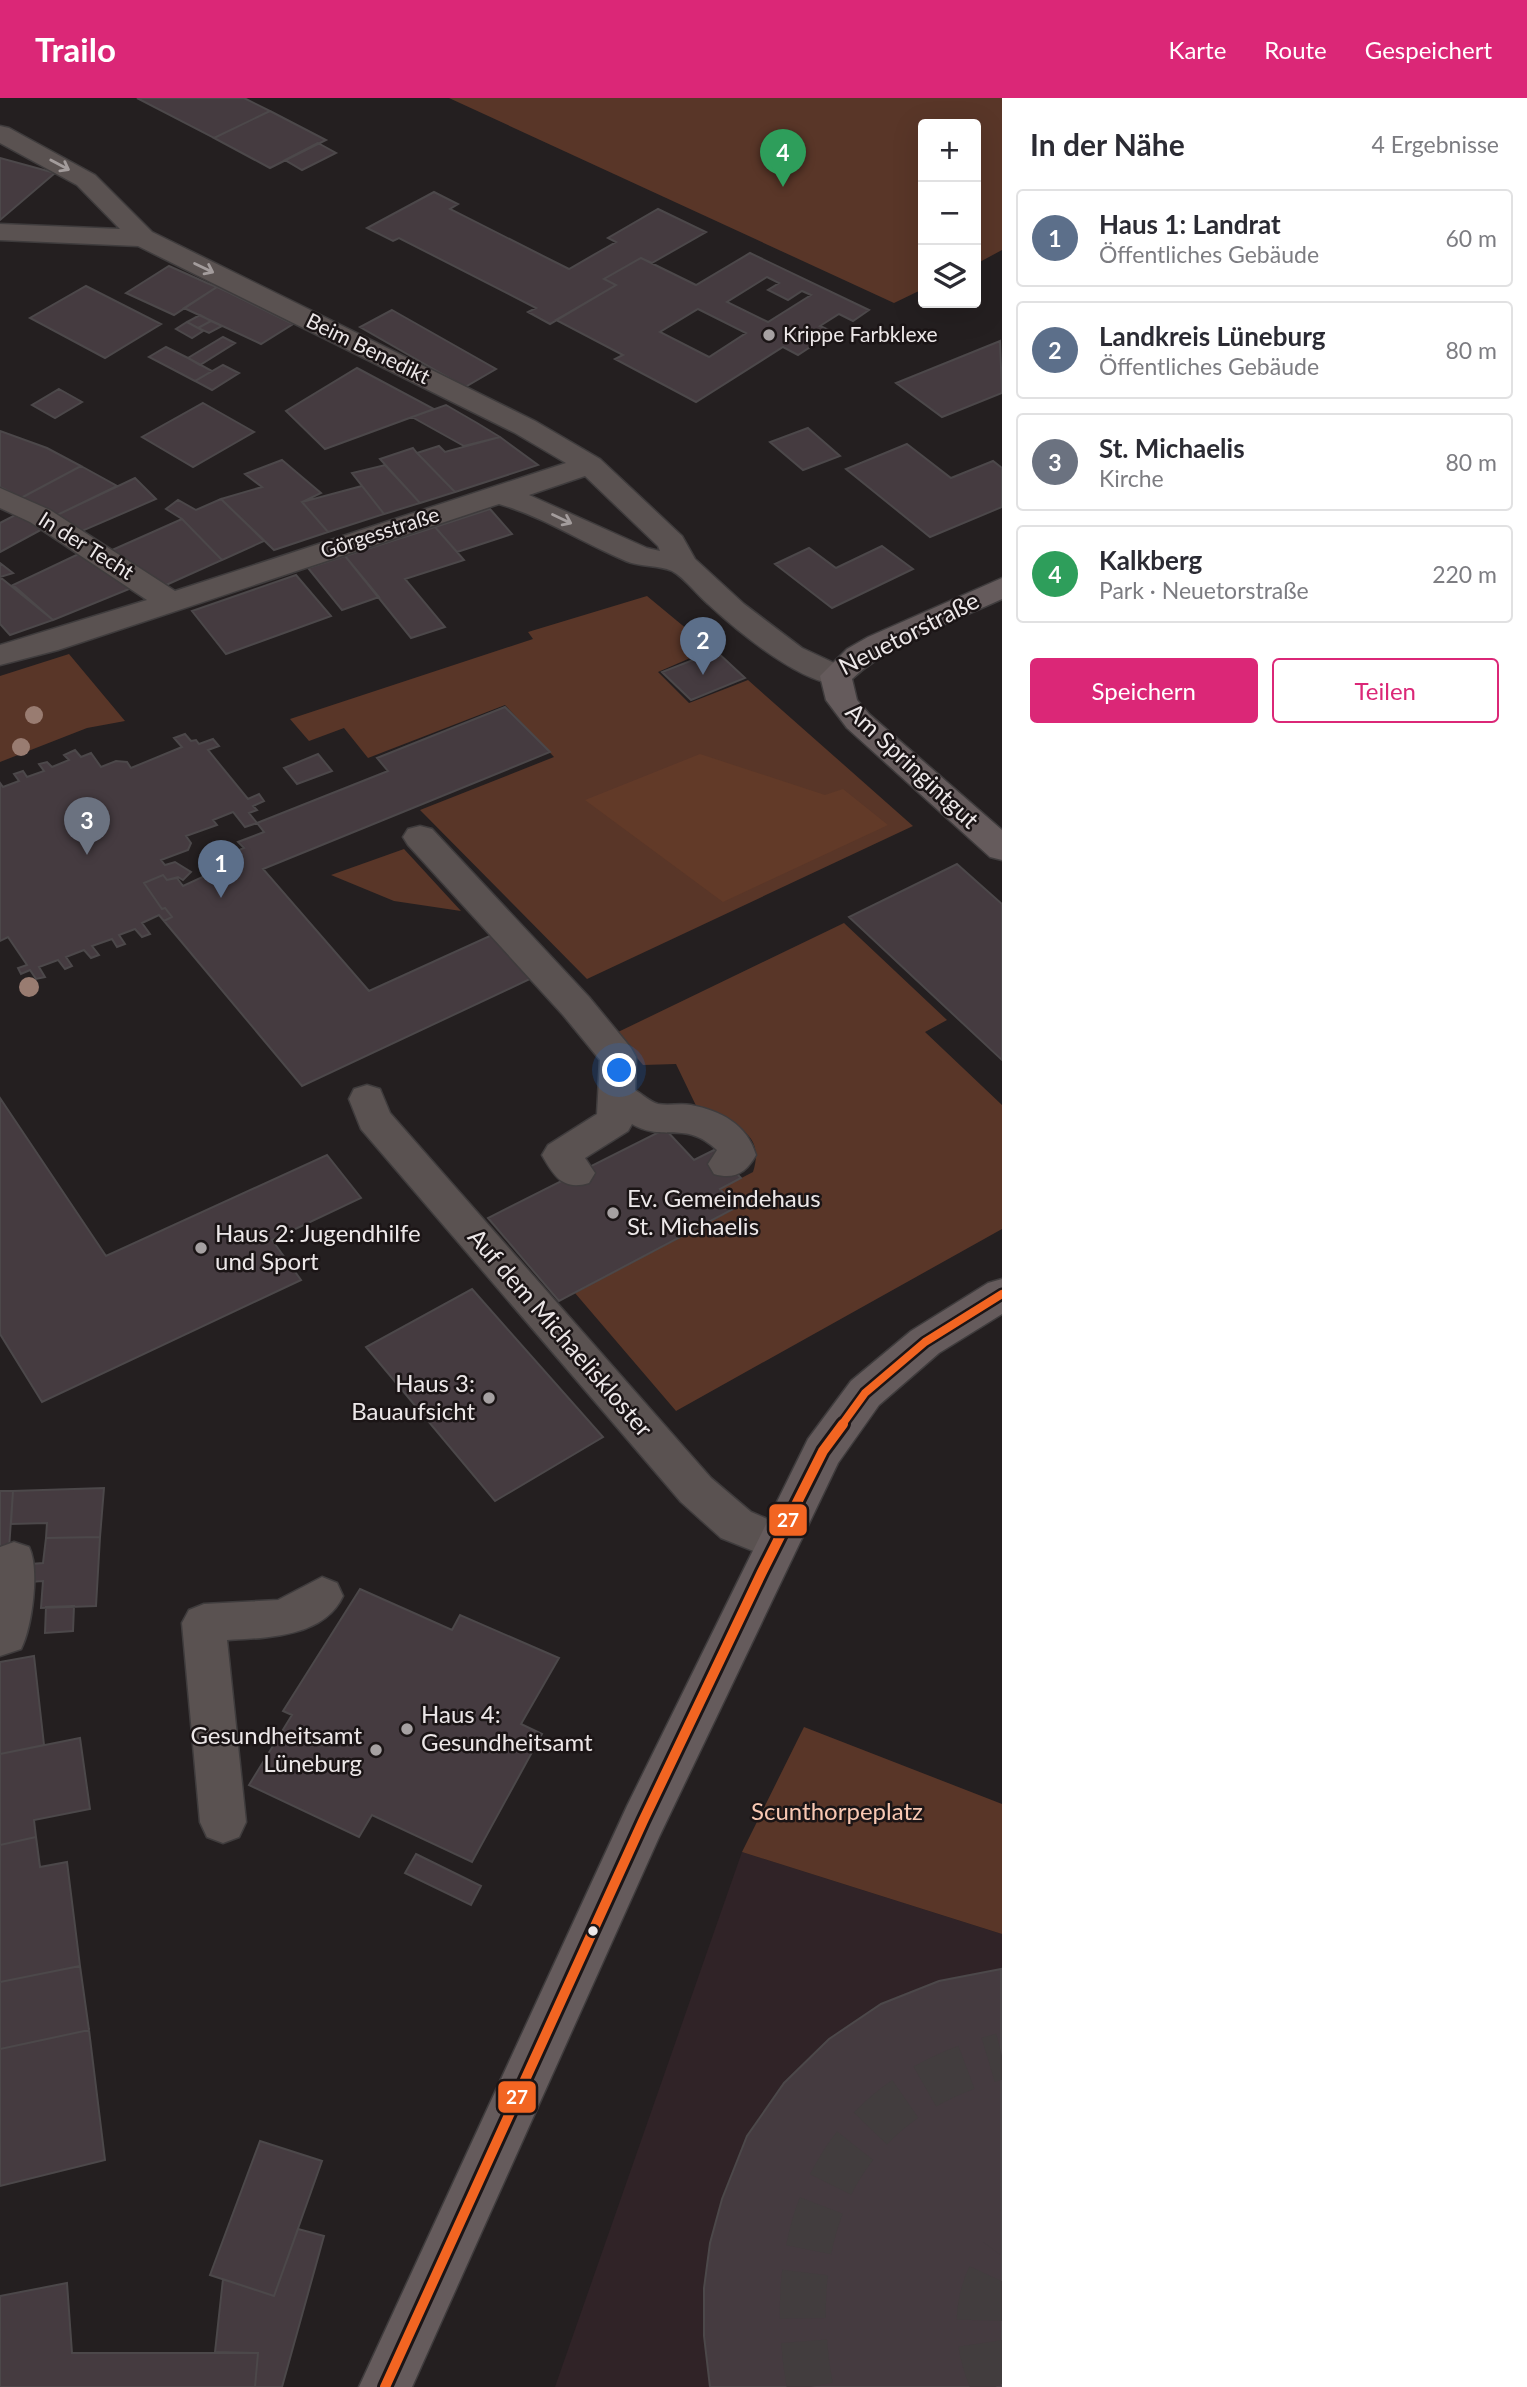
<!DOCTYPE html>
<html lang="de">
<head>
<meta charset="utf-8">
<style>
  :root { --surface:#fff; --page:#f7f7f7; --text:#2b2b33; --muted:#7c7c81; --line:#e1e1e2; --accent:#db2777 }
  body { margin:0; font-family:Lato,sans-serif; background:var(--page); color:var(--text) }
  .controls { position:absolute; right:21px; top:21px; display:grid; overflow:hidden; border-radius:7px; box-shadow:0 7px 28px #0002 }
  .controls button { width:63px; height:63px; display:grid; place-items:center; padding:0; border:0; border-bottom:2px solid var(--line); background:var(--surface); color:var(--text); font:35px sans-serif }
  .you { position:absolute; left:620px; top:973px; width:24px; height:24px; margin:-18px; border:5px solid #fff; border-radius:50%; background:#1a73e8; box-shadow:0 0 0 10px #1a73e833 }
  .badge { display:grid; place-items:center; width:46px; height:46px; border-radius:50%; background:var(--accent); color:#fff; font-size:23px; font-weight:700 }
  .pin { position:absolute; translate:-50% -58px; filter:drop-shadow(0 2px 4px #0008) }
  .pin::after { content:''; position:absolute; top:37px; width:24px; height:21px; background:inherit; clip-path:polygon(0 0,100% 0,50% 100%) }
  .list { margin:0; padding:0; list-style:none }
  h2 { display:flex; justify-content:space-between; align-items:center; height:91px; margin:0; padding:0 28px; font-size:30px }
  h2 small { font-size:23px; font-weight:400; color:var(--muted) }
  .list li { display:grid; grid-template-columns:46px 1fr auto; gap:21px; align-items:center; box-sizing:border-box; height:98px; margin:0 14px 14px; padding:0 14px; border:2px solid var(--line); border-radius:7px }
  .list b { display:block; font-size:26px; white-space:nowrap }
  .list p { margin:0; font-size:23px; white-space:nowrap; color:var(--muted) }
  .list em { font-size:23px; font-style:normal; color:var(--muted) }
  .actions { display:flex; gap:14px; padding:21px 28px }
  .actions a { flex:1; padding:16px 0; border:2px solid var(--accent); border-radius:7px; text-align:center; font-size:24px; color:var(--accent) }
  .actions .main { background:var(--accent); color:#fff }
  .icon { flex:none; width:38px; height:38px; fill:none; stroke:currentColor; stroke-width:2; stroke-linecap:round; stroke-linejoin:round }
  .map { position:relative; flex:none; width:1002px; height:2289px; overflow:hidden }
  header { display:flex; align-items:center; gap:42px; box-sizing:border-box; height:98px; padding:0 35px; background:var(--accent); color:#fff }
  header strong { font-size:33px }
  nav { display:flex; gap:38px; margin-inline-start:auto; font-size:24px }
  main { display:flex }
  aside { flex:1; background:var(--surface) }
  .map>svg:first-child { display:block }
</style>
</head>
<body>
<header>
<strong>Trailo</strong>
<nav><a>Karte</a><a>Route</a><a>Gespeichert</a></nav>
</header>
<main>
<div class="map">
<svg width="1002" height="2289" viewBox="0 0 1002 2289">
  <rect width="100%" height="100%" fill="#241f20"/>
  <!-- built -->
  <path fill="#302327" d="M742,1754l260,82v453h-447z"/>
  <!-- green -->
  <path fill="#593628" d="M449,0h553v152l-26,14v-140h-53v165l-29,14z
    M647,498l64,53 -53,23 31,31 59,-23 165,146 -326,153 -167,-169 134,-53 -49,-52 -137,53 -24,-30 -35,13 -19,-22 243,-80 -5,-7z
    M69,556l56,67 -38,7 -87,34v-86z
    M404,751l57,62 -67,-10 -63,-26z
    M844,825l103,97 -22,12 77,73v124l-326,182 -101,-118 161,-85 -16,-19 33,-17c13,-40 -20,-50 -52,-56l-25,-52 -33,1 -27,-32z
    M804,1629l198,77v130l-260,-82z"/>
  <!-- forest -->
  <path fill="#623a28" d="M700,656l125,41 18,-6 45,36 -165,77 -138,-102z"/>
  <!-- building -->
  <path fill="#453b40" stroke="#4c484a" stroke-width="2" fill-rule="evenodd" d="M137,0h107l26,13 -56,27z
    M270,13l56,29 -56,28 -56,-30z
    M318,45l18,10 -34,17 -17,-10z
    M0,60l55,15 -55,47z
    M434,94l24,12 -8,5 119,60 47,-27 -8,-4 50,-29 48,23 -54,31 -11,-5 -37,21 12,6 -66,39 -22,-12 8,-4 -137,-70 -6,3 -26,-13z
    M750,155l119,57 -16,11 -14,-7 -19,12 13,6 -35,23 -15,-8 -87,55 -81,-43 8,-4 -67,-35 60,-35 -12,-6 37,-21 55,27zM767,179l12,6 -11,7 20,10 14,-9 9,4 -43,27 -41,-20zM698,211l48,24 -37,24 -49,-25z
    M169,168l38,17 10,4 -43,28 -48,-22z
    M86,188l75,38 -56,34 -75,-40z
    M217,189l11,5 65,32 -32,20 -77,-36z
    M392,212l104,59 -31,18 -105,-60z
    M200,217l11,6 -13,7 -11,-6z
    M211,223l11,5 -13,7 -11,-5z
    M187,224l11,6 5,3 -11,7 -16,-9z
    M223,239l12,6 -35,22 -12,-7z
    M1000,243l2,52 -60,24 -46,-34z
    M166,249l22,11 24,13 -17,10 -46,-24z
    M223,267l16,8 -27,17 -17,-9z
    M357,270l77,41 -109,40 -39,-38z
    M59,291l23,13 -27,16 -23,-13z
    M203,305l51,29 -61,35 -51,-30z
    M446,307l31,18 23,14 -36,9 -52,-29z
    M808,330l32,28 -37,14 -33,-28z
    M0,333l47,17 34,18 -60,32 -21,-11z
    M500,339l38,28 -83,27 -38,-39 22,-7 6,6z
    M907,346l44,34 42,-17 9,7v39l-72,30 -84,-68z
    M413,350l4,5 38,39 -35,11 -40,-44z
    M282,362l39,33 -19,9 26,30 -54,18 -53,-51 41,-12 -17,-13z
    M385,367l35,38 -36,11 -32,-41z
    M81,368l36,20 -62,30 -34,-18z
    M135,380l21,21 -74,32 -27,-15z
    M362,388l22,28 -56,18 -26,-30z
    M221,401l43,42 -42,19 -40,-41 -16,-10 12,-9 18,10z
    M490,411l22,25 -55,18 -22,-25z
    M19,415l29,13 -48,26v-29z
    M182,421l40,41 -56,25 -56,-34z
    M435,429l29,33 -59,19 40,48 -34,11 -66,-82z
    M882,448l31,23 -81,39 -57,-44 34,-16 27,20z
    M85,453l49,36 -81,33 -40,-35z
    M345,458l34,41 -37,13 -34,-42z
    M0,465l13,10 -13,4 53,43 -43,15 -10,-11z
    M296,477l35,41 -105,38 -34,-43z
    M716,553l29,27 -54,22 -29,-28z
    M505,609l45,45 -287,117 106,122 123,-56 38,44 -228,107 -138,-165 8,-4 -7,-9 -3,1 -18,-26 19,-8 4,5 10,-2 6,8 24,-11 -7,-8 44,-19 -6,-6 26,-10 -7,-9 131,-52 -11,-13z
    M185,636l6,7 5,-1 3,4 14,-5 6,7 -11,4 40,49 11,-5 5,7 -11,5 4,4 -8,3 8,10 -12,4 -12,-15 -20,8 4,5 -31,11 5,7 -3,7 -27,10 4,5 10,-3 16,10 -8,8 -5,-3 -11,3 -4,-5 -19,8 18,26 3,-1 7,9 -8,4 -5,-6 -17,8 8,11 -8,3 -7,-8 -16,6 6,9 -8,3 -5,-8 -20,7 7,9 -8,3 -7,-8 -18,7 6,9 -7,3 -7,-9 -19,7 6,10 -9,2 -6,-9 -9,4 -3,-6 9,-3 -19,-28 -8,4v-158l3,4 16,-6 -5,-7 9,-3 4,6 17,-6 -5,-7 8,-2 5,5 17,-7 -5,-5 11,-5 6,7 10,-4 10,14 15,-6 11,1 4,6 51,-21 -8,-9z
    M318,656l14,17 -35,13 -13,-16z
    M957,766l45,40v156l-153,-143z
    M0,1000l106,158 221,-101 34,43 -89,42 29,40 -259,122 -42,-68z
    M665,1031l29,31 20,-10 27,28 -21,11 17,18 -178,94 -71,-83z
    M472,1191l131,148 -108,64 -129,-154z
    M104,1390l-4,49 -54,1 1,-15 -36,1 2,-33z
    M0,1393h13l-4,58h-9z
    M100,1439l-4,69 -55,2 2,-27 -13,1 1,-18 12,-1 3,-25z
    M360,1491l92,41 8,-15 99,43 -38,66 21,10 -70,128 -100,-47 -13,22 -110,-52 43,-70 -9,-4z
    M74,1508l-1,25 -28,2 1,-26z
    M34,1558l10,89 -44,9v-92z
    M80,1640l10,71 -56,11 2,17 -36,8v-91z
    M36,1739l4,30 27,-5 13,104 -80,16v-137z
    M416,1756l65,32 -10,19 -66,-32z
    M80,1868l9,64 -89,19v-67z
    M1001,1871l1,418h-292l-6,-51v-48l6,-45 12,-44 25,-63 37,-53 45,-44 52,-35 58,-23z
    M89,1932l16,130 -105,26v-137z
    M260,2043l62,20 -48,135 -64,-21z
    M298,2131l26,7 -42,151h-27l3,-34 -43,-1 8,-73 51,17z
    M67,2185l5,70h186l-3,34h-255v-91z"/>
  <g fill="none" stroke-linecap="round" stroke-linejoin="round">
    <!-- minor-tunnel -->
    <path stroke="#423d3e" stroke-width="46" stroke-dasharray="46 23" stroke-linecap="butt" d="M810,2289c-29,-158 29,-289 192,-331
      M995,2289c-21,-44 -22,-91 7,-131"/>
    <!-- minor casing -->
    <g stroke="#3f3c3d" stroke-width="3">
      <path id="minor" d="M0,28l9,2 86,47 57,57 383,189 65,38 82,77 13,23 49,45 58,44 45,21 5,7 -5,7c-37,10 -112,-54 -139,-79 -11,-9 -23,-26 -36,-33 -13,-6 -32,-4 -46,-10 -43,-18 -82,-44 -127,-57l-441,146 -58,15v-20l147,-45 -117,-78 -30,-14v-20l50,22 125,81 391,-128 -51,-30 -377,-187 -138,-6v-16l120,5 -43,-44 -77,-42zM585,378l73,70 2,5 -13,-3 -118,-53z
        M420,728l12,3 157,168 42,51 5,9 -1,33c7,4 15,12 23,14 11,2 22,-1 33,1 30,6 56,19 65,50 -10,18 -22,25 -42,19l-6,-10 9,-14c-33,-31 -53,-7 -85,-26l-4,7 -43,27 10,15 -6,10c-26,8 -35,-7 -47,-28l6,-10 49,-31 3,-54 -37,-45 -155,-170 -5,-8 5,-8z
        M367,987l13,4 10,24 321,365 40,34 40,17 6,13 -6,13 -15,5 -55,-22 -40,-36 -320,-373 -12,-30 5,-10z
        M14,1444l15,5c11,22 3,80 -8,102l-21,7v-109z
        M322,1479l15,6 6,13c-19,41 -76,42 -116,44l19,182 -7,15 -16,6 -16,-6 -7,-15 -18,-199 7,-13 15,-6 74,-4z"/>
    </g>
    <!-- major casing -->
    <g stroke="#3f3c3d" stroke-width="3">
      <path id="major" d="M1002,480v21c-50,23 -109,42 -150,80l5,21 12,14 133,116v30l-12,-3 -143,-129 -21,-28 -6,-24 27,-27 21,-12z
        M1002,1181v35l-63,39 -60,52 -41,58 -178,372 -248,552h-53l268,-581 181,-367 43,-58 60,-50 77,-48z"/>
    </g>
    <!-- minor -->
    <use href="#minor" fill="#5a5251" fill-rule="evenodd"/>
    <!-- major -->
    <use href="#major" fill="#655b5c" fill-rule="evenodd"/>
    <!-- bus-1-far1 casing -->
    <g stroke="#1b1516" stroke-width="13">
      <path id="bus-1-far1" d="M841,1328l24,-33 60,-51 77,-48"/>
    </g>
    <!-- bus-1 casing -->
    <g stroke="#1b1516" stroke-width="16">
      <path id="bus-1" d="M385,2289l258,-566 119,-249 61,-121 20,-27"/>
    </g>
    <!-- bus-1-far1 -->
    <use href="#bus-1-far1" stroke="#f26522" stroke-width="8"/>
    <!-- bus-1 -->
    <use href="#bus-1" stroke="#f26522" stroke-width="10"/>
  </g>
  <!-- trees -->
  <g fill="#997c71">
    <circle cx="34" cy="617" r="9"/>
    <circle cx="21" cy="649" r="9"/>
    <circle cx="29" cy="889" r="10"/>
  </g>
  <!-- one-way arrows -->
  <defs><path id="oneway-shaft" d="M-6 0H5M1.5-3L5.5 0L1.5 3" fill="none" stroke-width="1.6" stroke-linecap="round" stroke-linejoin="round" transform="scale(1.75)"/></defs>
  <g stroke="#a39c9c">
    <use href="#oneway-shaft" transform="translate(60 67) rotate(28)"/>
    <use href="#oneway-shaft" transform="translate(204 170) rotate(26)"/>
    <use href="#oneway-shaft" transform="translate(562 421) rotate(25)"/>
  </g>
  <!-- markers -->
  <g fill="#a6a1a2" stroke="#1b1516" stroke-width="2.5">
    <circle cx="769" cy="237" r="7"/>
    <circle cx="613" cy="1115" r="7"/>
    <circle cx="201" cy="1150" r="7"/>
    <circle cx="489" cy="1300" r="7"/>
    <circle cx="407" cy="1631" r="7"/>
    <circle cx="376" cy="1652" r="7"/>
  </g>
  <circle fill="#ece7e8" stroke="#1b1516" stroke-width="2.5" cx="593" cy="1833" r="6"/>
  <g text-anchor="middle" stroke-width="5" stroke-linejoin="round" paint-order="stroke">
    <!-- far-poi labels -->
    <g font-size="21" fill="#ece7e8" stroke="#1b1516" text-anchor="start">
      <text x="783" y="244">Krippe Farbklexe</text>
    </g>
    <!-- far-street labels -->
    <g font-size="21" fill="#ece7e8" stroke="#1b1516">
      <text transform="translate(368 251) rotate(26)" y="7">Beim Benedikt</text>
      <text transform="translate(380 435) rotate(-18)" y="7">Görgesstraße</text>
      <text transform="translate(86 448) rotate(32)" y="7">In der Techt</text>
    </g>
    <!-- street labels -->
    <g font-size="24" fill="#ece7e8" stroke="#1b1516">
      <text transform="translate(909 536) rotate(-27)" y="8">Neuetorstraße</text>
      <text transform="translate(912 668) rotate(43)" y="8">Am Springintgut</text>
      <text transform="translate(560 1235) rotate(49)" y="8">Auf dem Michaeliskloster</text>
    </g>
    <!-- poi labels -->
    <g font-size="24" fill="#ece7e8" stroke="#1b1516" text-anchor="start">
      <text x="627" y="1109">Ev. Gemeindehaus<tspan x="627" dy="28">St. Michaelis</tspan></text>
      <text x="215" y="1144">Haus 2: Jugendhilfe<tspan x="215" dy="28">und Sport</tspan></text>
      <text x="475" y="1294" text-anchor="end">Haus 3:<tspan x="475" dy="28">Bauaufsicht</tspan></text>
      <text x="421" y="1625">Haus 4:<tspan x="421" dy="28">Gesundheitsamt</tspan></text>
      <text x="362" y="1646" text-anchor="end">Gesundheitsamt<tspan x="362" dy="28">Lüneburg</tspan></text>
    </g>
    <!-- park labels -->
    <g font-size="24" fill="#f8c8b3" stroke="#1b1516">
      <text x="837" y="1722">Scunthorpeplatz</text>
    </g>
  </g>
  <g stroke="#1b1516" stroke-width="2.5">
    <rect x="768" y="1405" width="40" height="34" rx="7" fill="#f26522"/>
    <rect x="497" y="1982" width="40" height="34" rx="7" fill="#f26522"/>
  </g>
  <g font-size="19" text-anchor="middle" font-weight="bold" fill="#fff">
    <text x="788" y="1429">27</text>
    <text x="517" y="2006">27</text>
  </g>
</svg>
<div class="controls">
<button>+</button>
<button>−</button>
<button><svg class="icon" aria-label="layers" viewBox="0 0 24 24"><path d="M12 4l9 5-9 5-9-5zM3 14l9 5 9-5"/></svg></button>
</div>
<div class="you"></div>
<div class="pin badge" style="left:221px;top:800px;background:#5c6f8a">1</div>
<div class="pin badge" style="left:703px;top:577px;background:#5c6f8a">2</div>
<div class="pin badge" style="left:87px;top:757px;background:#6b7280">3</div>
<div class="pin badge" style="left:783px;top:89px;background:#2e9e5b">4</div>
</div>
<aside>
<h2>In der Nähe<small>4 Ergebnisse</small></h2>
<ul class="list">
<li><span class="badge" style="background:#5c6f8a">1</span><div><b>Haus 1: Landrat</b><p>Öffentliches Gebäude</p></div><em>60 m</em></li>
<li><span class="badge" style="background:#5c6f8a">2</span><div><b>Landkreis Lüneburg</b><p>Öffentliches Gebäude</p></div><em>80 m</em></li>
<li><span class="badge" style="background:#6b7280">3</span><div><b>St. Michaelis</b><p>Kirche</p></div><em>80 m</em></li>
<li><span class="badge" style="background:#2e9e5b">4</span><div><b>Kalkberg</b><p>Park · Neuetorstraße</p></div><em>220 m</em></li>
</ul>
<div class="actions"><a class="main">Speichern</a><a>Teilen</a></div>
</aside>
</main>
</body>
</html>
